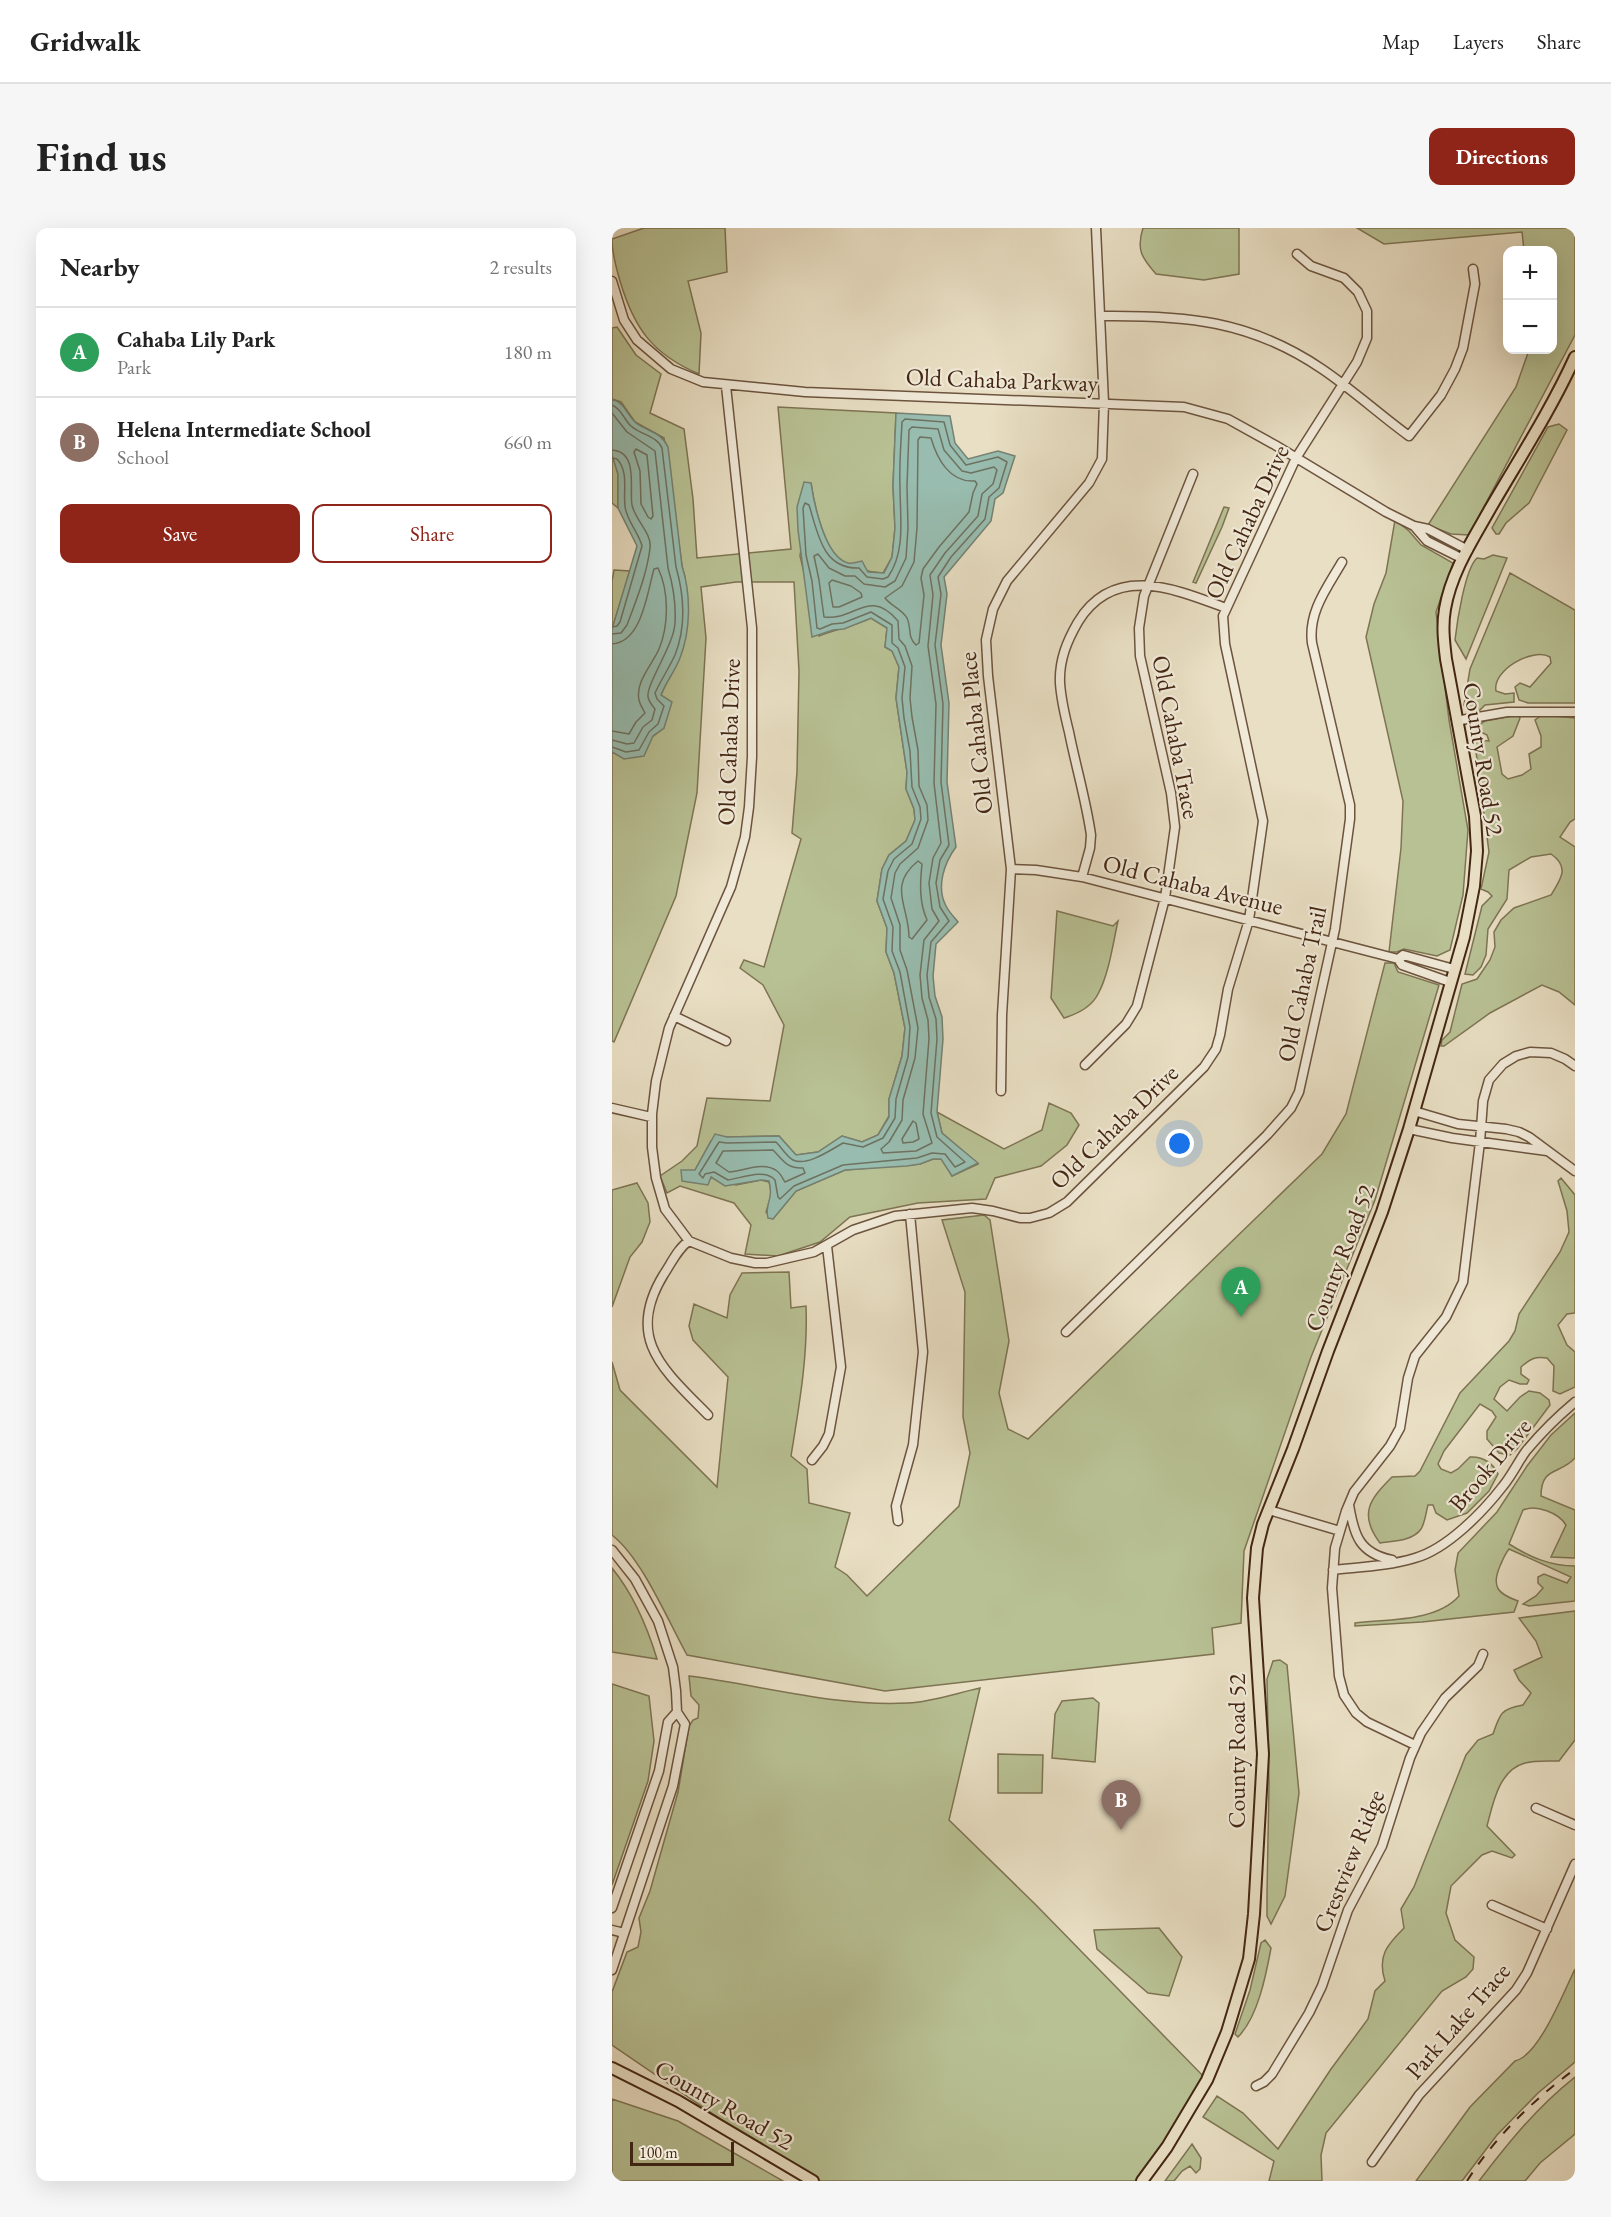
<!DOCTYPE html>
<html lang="en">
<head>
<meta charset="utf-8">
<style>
  :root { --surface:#fff; --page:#f6f6f6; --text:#222; --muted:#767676; --line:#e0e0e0; --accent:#8f2418 }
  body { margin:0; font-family:"EB Garamond",serif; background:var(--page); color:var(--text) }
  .controls { position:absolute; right:18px; top:18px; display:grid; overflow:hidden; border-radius:12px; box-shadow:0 6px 24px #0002 }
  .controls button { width:54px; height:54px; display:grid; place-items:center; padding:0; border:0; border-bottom:2px solid var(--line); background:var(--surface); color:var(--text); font:30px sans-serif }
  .scale { position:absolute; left:18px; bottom:15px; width:104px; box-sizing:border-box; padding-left:6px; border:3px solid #432612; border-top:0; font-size:16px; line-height:21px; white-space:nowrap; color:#432612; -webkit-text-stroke:4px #f1ead9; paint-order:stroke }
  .you { position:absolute; left:568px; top:916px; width:21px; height:21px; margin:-15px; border:4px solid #fff; border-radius:50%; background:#1a73e8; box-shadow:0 0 0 9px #1a73e833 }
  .badge { display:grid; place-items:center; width:39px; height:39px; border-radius:50%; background:var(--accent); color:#fff; font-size:20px; font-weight:700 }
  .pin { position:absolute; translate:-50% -50px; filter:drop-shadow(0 2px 3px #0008) }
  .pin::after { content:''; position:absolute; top:32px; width:21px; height:18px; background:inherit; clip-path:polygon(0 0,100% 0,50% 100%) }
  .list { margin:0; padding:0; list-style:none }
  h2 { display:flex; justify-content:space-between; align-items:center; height:78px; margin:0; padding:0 24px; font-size:26px }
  h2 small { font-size:20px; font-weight:400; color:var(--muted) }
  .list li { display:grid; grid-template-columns:39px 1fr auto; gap:18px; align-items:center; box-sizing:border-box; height:90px; padding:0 24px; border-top:2px solid var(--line) }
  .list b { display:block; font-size:22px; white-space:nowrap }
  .list p { margin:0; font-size:20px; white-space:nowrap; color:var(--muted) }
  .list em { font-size:20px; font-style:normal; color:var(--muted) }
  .actions { display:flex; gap:12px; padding:18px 24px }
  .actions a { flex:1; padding:14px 0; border:2px solid var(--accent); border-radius:12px; text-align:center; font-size:21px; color:var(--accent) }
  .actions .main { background:var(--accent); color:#fff }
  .map { position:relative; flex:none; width:963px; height:1953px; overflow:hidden; border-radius:12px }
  header { display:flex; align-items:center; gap:36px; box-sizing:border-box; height:84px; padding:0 30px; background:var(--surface); border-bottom:2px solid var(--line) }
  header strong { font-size:28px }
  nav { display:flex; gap:33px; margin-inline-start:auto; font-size:21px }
  .intro { display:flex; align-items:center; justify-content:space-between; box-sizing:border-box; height:144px; padding:0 36px }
  h1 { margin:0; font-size:42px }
  .button { padding:15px 27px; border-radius:12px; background:var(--accent); color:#fff; font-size:21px; font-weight:700 }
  main { display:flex; gap:36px; padding:0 36px }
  aside { flex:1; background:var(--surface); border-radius:12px; box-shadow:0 6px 24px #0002 }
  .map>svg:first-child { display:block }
</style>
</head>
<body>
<header>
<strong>Gridwalk</strong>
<nav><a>Map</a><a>Layers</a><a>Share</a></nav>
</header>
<div class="intro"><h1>Find us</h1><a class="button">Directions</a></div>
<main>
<aside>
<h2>Nearby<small>2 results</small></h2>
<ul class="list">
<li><span class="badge" style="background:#2e9e5b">A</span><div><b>Cahaba Lily Park</b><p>Park</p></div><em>180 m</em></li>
<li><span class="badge" style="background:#8d6e63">B</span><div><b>Helena Intermediate School</b><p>School</p></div><em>660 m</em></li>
</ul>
<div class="actions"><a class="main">Save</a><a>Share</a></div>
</aside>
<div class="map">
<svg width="963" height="1953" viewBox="0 0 963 1953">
  <rect width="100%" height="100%" fill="#e9dfc4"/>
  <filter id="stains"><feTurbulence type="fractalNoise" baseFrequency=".00333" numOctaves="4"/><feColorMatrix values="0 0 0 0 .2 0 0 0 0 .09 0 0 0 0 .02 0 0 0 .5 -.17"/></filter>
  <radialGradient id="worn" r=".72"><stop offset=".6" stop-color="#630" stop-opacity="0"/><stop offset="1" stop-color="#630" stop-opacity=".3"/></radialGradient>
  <!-- green -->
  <path fill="#b8c194" stroke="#7e7453" stroke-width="1.5" d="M32,0h81l2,44 -39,9 13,52 -2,41c-47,-20 -65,-46 -79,-93 -4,-14 -8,-27 -8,-42z
    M531,0h96v46l-35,6 -48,-6c-14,-16 -20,-24 -13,-46z
    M745,0h218v107l-106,200 -18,-1 -23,-9 88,-138 13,-37h23v-100h-28l-2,-18 -138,12z
    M5,99l19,28 25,19 -11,39 34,16 9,70 4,59 94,-9 -13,-142 118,6 -3,73 2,42 -3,29 -9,16c-14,-1 -38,-6 -48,-18 -13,-16 -21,-52 -24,-72l-11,73 19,80c17,-7 35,-10 52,-18l16,10 -2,19 7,4 7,16 -3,31 11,74 -1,17 8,20 1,11 -9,21 -17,14 -7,14 -5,32 10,27 -1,24 8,21 11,55 -3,28 -13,43v17l-11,19 -16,7 -20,-6 -24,16 -22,3 -17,-19 -52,1 -16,4 -16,29 41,15 25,-5 8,2 3,11 -6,19 7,7 23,-28 49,-21 75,-6 13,-5h9l10,17 26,-12 -36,-31 -5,-21 67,37 38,-19 7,-27 22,10 8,12 -12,20 -26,21 -46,12 -9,21 -68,4 -68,14 -30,25 -42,14 -33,-2 6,-29 -17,-22 -54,-17 -13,7 -7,-17 22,-15 15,-15 10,-48 63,3 14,-76 -21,-40 -23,-17 4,-8 20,7 37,-128 -9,-6 5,-61 2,-101 -5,-89h-58l-35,5 5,51 -9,155 -21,103 -62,146 -2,-1v-289l12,6 40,-30 -3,-33 4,-10 20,-108 -3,-11 -18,-128 -29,-16 -14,-20 -9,-3v-71z
    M947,196l8,6 -38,73 -23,20 -7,11h-3l-4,-6 56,-101z
    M0,227l6,19v34l-6,-5z
    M612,279l5,1 -7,19 -26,56 -3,-1z
    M783,292l14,11 12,14 32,18 -17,49 13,108 19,110 -5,65 -13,55 -13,6 -33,-7 -7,3h-8l12,-104 2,-47 -37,-164 8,-33 12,-31z
    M881,327l14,3 -41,101 -11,-19c2,-18 10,-71 22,-82l7,1z
    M2,342l16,1 -18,58v-48z
    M898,345l65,37v93h-47l-9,-3 -4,-13 5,-4 10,4 21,-24 -1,-6c-17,-10 -58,13 -54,34l9,3 9,-1v9l-29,3 -8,8h-7l-6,-8 6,-36z
    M906,487l2,3 -7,18 -16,11 5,27 6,5 14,-4 9,-6 -2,-15 12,-7v-11l-6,-16 7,-5 33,3v101l-5,3 -10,15 15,10v158l-16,-13 -17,-7 -52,28 -46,33h-3l1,-6 8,-8 12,-48 15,-5 13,-19 5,-13 -1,-15 7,-12 13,-12 37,-13c10,-16 19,-28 0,-41l-20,3 -22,13 -2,29 -19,30 -2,26 -5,12 -8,8 -8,-1 17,-68 10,-10 -4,-4 -7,-3 8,-37 -14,-108 4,-4 10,1 -2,-6 -10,-5 -1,-3 9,-6z
    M445,683l56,15 5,-5c-5,22 -9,53 -20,73 -6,12 -21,20 -34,24l-13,-20z
    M773,735h9l4,9 41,13 -64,215 -64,157 -67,194 -3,72 -29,5 2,26 -329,37 -198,-36c-19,-34 -45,-97 -75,-120v-173l8,28 97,97 11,-110 -35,-37 -4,-14 5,-22 33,14 3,-23 12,-22 47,-1 2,36 15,-2c2,51 -7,100 -15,150l16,13 2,34 41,10 -15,54 12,8 20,21 92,-90 11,-53 -7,-36 2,-125 -23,-72 42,-5 6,5 19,121 -10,52 9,36 20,10 294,-285 24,-40z
    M949,950l14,17v118l-8,1 -9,11 9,20 8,7v35l-15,7 -7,-3 1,-25 -7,-8c-12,-2 -17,1 -26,9v7l8,6 -2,4h-7l-11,-4 -9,7 -6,12 13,12 13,-14 9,-6 11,2 9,7 1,5 -33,44 -7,6 -11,-2 -12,-14v-8l9,-14 -4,-6 -12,-7 -36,47 -6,13 3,5 10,4 7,-4 12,-12c12,-1 23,6 28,17l-9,17 -22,22 -20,7 -11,-7 -3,-8h-5c-2,7 -3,18 -7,24 -8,12 -28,12 -41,14 -22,-29 -10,-44 12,-66l23,-1 5,-5 40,-78 49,-52 6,-10 4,-17 41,-62 9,-20 -2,-21 -9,-30z
    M25,955l11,20 2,19 -8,20 -12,15 -18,50v-117z
    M963,1185v45c-15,17 -34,8 -34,38l34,14v48l-24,-1 15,-32c-7,-12 -30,-21 -43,-15l-14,34c21,13 41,22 66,22v35l-46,5 -6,-2 13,-8 7,-8 -5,-5v-6l6,-3 23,9 4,-6 -62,-28c-4,5 -6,10 -9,17 -9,21 -2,28 18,35l-4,11 -92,10 -67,4v-3c33,-4 81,-1 104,-27l-4,-26 3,-17 39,-41 30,-46 24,-31z
    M0,1340c22,27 35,58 45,91l-45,-7z
    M963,1383v129l-16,21c-10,0 -24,-1 -34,2 -26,7 -32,40 -38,63l28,29 -3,3 -20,-7 -10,4 -31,31 -5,27 9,27 19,17 -1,12 -7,8 -24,14 -116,142 -5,22 1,26h-53l5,-20 -71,-44 14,-21 26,17 35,36 53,-80 37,-50 7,-28 10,-10c-8,-25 2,-36 19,-53l-3,-19 13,-22 52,-132 12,-15 15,-6c7,-21 8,-25 30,-29l8,-12 -12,-13 -5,-10 28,-13 -6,-16 -17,-23z
    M668,1432l7,5 12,128 -14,103 -14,28 -4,-8v-23l2,-108 -2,-106 6,-18z
    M77,1448c73,9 144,31 219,27 23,-1 49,-10 72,-15l-31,132 86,84 172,176 -67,101h-322l-32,-17 -174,-119v-53l15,-40 11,-5 3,-15 -2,-14 11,-27 28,-99 11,-66 4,-6 5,-2 1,-13 -8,-9z
    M0,1456l37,12 5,45 -6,40 -36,104z
    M481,1470l6,5 -4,59 -43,-4 3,-44 7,-13z
    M386,1526l45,1 -1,38h-44z
    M547,1700l23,29 -13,39 -21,-3 -51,-44 -3,-19z
    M653,1712l6,8c-5,27 -13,69 -33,89l-3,-3 15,-44 11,-47z
    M963,1741v93l-37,31 -41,42 -35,46h-46l54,-74 45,-46c24,-5 49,-70 60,-92z
    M963,1849v57l-35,29 -15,18h-46c29,-38 58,-74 96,-104z
    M0,1871l66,22 105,60h-171z
    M580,1916l9,14 -1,11 -4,4 -6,-7 -8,5 -8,10h-9z"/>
  <!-- water -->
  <path fill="#98bdb0" stroke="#768171" stroke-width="1.5" d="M0,171c14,5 13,13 23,23 12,10 26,9 33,25l14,119c9,28 9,64 -2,92 -5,13 -14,24 -19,37l11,7 -8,26 -11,8 -9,20 -20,3 -12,-7v-123l25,-83 -19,-38v-34l-6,-19z
    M284,185l54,3 5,27 13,16 30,-8 17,5 -12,37 -8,6 -4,22 -47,56 3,17 -6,51 8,58 -2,79 9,65c-12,16 -20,40 -10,59 3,6 8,11 12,16l-22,22 -3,32 2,20 7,21 1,22 -6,73 5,21 36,30 -26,13 -11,-17h-8l-13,5 -13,2 -62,4 -49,21 -23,28 -5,-1c-4,-13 6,-18 1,-37l-8,-1 -36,6 -14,-9 -3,8 -26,-4 -1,-11h14l20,-36 12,3 52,-1 17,19 22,-3 24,-16 20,6 16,-7 11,-18v-18l13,-43 3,-28 -11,-55 -8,-21 1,-24 -10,-27 5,-32 7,-14 17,-14 9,-21 -1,-11 -8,-20 1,-17 -11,-74 3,-31 -7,-16 -7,-4 2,-19 -16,-10 -27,11 -11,1 -21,7 -14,-107 -1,-23 7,-25 7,1c3,21 14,74 37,80 4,1 10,-1 14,-2l6,11 16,1 8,-16 3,-29 -2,-42z"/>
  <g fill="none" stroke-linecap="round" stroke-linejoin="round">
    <!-- shore -->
    <path stroke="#6e7261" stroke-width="1.5" d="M0,177c10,4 12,15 19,21 10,9 26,10 31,22l14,119c8,28 10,60 -1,88 -6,13 -14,25 -20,38l2,6 7,7 -6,18 -9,8 -10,18 -13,2 -14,-5
      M0,185l15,19 28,19 13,117c5,17 8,37 7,55 -1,22 -29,61 -27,74 1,5 4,8 7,12l-3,11 -9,7 -9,16 -7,1 -15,-4
      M293,191l39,3 6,23 16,20 32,-8 9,5 -8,26 -10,9 -4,22 -34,38 -13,20 3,17 -6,51 8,59 -2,78 8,63 -9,15 -4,23 4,24 9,14 -18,21 -4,33 2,22 7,22 1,20 -6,74 6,24 28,25 -10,5 -10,-13 -13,-1 -15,5 -74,7 -49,21 -14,13 -2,-2 -3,-17c-11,-12 -33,-2 -47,0l-14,-8 -9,2 -2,4 -4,-4 20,-32 8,1 49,-1c5,5 11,15 17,18 14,7 39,-11 50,-17l20,4 20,-9 12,-20 1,-19 12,-42 2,-30 -10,-55 -8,-21 1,-24 -10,-28 5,-28 6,-12 18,-15 9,-25 -1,-12 -8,-20 -2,-36 -6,-33 -2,-20 3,-31 -7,-19 -6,-5v-18l-21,-13 -28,11 -11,1 -12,5 -3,-1 -5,-47 -6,-26 -3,-47 2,-5 4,2c9,28 13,64 50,63l8,9 16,2 5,-2c18,-26 12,-59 12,-90 -1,-21 1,-43 2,-65z
      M300,199l26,2 6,21 18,21 9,2 23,-6 3,3 -4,14 -11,10 -4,22 -33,37 -15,22 3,20 -5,51 8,58 -2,79 7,60 -8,15 -4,25 3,26 7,12 -15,19 -4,35 2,23 6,22 1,19 -6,75 9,29 -16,8 -33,2 -2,-4 8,-7 13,-22 1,-20 12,-42 3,-30 -11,-58 -7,-20v-25l-9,-27 4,-25 5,-9 18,-16 10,-28 -1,-15 -8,-19 -1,-36 -6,-33 -2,-19 2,-32 -7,-20 -6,-7 -1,-18c-29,-34 -43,0 -74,-4l-5,-37 -5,-24 4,-2 11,14 16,8h10l9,8 21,3 10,-6 11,-23 2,-30 -1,-42 2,-56z
      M308,209l11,1c6,21 19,45 44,43l2,3 -4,9 -4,19 -30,35 -16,22 -2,9 3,17 -5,48 -3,2c-9,-8 -4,-16 -9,-27 -5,-9 -16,-12 -22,-20l17,-12 12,-24 3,-34 1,-88z
      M24,221l11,6 6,61 -2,3 -3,-2 -7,-13 -1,-33 -6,-19z
      M0,222c27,2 17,39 20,55 3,15 20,28 18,43 -3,26 -14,53 -23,77l-6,8 -9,1
      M0,230l5,1c12,13 6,31 8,47 1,14 14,27 17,40l-22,76 -3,4 -5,1
      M220,352l19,6 10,7 1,4 -23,10h-6l-4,-24z
      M0,416c30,-2 35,-51 42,-75l4,-1c11,23 11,57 1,81 -7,16 -24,33 -20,51 1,5 4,9 6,13l-9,9 -7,12 -17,-3
      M306,633l4,3c-2,19 -3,38 5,56l-15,19 -3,-2c0,-31 -22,-51 9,-76z
      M301,893l3,2 3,16 -6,3 -10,1 -1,-4z
      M161,922c10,10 14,19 30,18l2,5 -20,9c-2,-3 -4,-8 -8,-11 -14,-10 -33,0 -48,1l-13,-9 7,-12z"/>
    <!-- minor casing -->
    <g stroke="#6c543e" stroke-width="11">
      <path id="minor" d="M0,53l12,39 13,20 34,29 32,13 102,10 379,15 44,12 47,26 111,67 28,14
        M488,88c85,-1 150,4 222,53 31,21 58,46 87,67l32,-41 14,-26 8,-21 12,-64 -2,-15
        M114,158l26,242v129l-3,50 -4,30 -14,50 -62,141 -13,53 -4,33v33l4,31 9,31 24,32 42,17 24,5h12l47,-11 39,-22 42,-14 77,-8 21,3 27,7h10l19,-5 18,-11 137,-135 12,-18 4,-14 8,-46 21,-69 14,-99 -38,-177 -2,-28 73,-158 61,-96 10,-24v-27l-9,-19 -14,-14 -33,-12 -14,-12
        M851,331l-36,-18 -13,-15 14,3 40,21
        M845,495l4,-3 46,-8h68
        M399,641l25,1 46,7 316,82 5,-4 51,14
        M470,649l8,-29 1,-13c-5,-35 -15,-68 -22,-103 -4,-16 -8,-33 -9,-49 -1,-23 7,-42 18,-61 36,-59 97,-33 148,-14
        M786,731l4,6 48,17
        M62,788l52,25
        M473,837l41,-41 11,-18 28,-108 10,-71 -4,-34 -31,-137 -1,-28 5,-32 49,-122
        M389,863l1,-76 9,-146 -23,-193 -2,-36 7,-31 14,-28 82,-98 13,-24 2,-56 -8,-175
        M0,880l39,9
        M802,883l44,13 48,5 13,3 10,5 46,34
        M797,901l43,9 95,13
        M77,1013c-11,7 -17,21 -25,33 -40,65 0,96 44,141
        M454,1104l201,-197 24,-27 8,-16 36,-163 15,-110v-14l-38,-162c-4,-31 15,-55 30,-81
        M200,1232l11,-14 6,-12 12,-67 -14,-121
        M737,1277c5,30 10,48 43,55
        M657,1282l71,21
        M286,1293l-2,-15 17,-61 10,-93 -13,-138
        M0,1322l23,29 23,42 15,46 3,24 1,21 8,12 -12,62 -61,184
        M721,1342c27,-3 56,-4 82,-12 32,-9 68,-46 88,-72 9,-11 15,-24 23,-35 15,-18 31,-34 49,-49
        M803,1517l-48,-23 -11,-9 -12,-18 -5,-19 -7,-88 3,-40 11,-37 8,-19 36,-46 10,-18 8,-50 7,-22 31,-39 17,-35 17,-140 3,-41 6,-21 14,-16 13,-8 14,-4 21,1 14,6 10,7
        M924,1580l39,17
        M880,1677l55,24
        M0,1680l47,-137 9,-49 9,-10
        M0,1702l12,3
        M644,1858l8,-4 8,-8 37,-61 13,-27 26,-76 34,-64 28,-88 11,-25 24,-35 33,-32 5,-12
        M760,1934l47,-67 97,-105 11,-17 48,-109"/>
    </g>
    <!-- major casing -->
    <g stroke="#432612" stroke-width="14">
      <path id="major" d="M0,1840l66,33 135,80
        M530,1953l25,-34 40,-67 20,-48 22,-73 5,-45 9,-160 -10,-156 4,-50 6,-24 30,-75 35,-98 54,-139 27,-83 55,-192 10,-51 3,-35 -2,-35 -29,-157c-2,-17 -4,-33 -1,-50 6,-36 27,-68 45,-100 29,-50 61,-99 85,-152"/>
    </g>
    <!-- minor -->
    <use href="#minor" stroke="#f1ead9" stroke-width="8"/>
    <!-- major -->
    <use href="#major" stroke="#e9dfc4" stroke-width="10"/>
    <!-- rail -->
    <path stroke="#432612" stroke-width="2" stroke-dasharray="10 10" stroke-linecap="butt" d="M855,1953c28,-44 66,-81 108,-112"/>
  </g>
  <g text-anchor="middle" stroke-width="4.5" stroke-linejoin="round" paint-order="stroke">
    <!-- street labels -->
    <g font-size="24" fill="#432612" stroke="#f1ead9">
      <text transform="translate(390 152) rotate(2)" y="8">Old Cahaba Parkway</text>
      <text transform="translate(635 294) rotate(-65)" y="8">Old Cahaba Drive</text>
      <text transform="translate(364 505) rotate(-96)" y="8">Old Cahaba Place</text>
      <text transform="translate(564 509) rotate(79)" y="8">Old Cahaba Trace</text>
      <text transform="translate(117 514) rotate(-88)" y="8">Old Cahaba Drive</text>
      <text transform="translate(871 531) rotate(81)" y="8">County Road 52</text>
      <text transform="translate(581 657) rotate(14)" y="8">Old Cahaba Avenue</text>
      <text transform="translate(690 756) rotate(-78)" y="8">Old Cahaba Trail</text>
      <text transform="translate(502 899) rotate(-44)" y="8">Old Cahaba Drive</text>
      <text transform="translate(728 1030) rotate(-69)" y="8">County Road 52</text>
      <text transform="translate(878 1237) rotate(-50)" y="8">Brook Drive</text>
      <text transform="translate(625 1523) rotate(-90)" y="8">County Road 52</text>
      <text transform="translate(737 1633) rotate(-68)" y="8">Crestview Ridge</text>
      <text transform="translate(846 1793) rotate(-49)" y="8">Park Lake Trace</text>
      <text transform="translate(112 1877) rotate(30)" y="8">County Road 52</text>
    </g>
  </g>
  <rect width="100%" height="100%" filter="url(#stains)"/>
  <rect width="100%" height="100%" fill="url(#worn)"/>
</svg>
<div class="controls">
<button>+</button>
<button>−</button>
</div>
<div class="scale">100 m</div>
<div class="you"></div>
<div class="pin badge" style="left:629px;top:1089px;background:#2e9e5b">A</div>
<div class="pin badge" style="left:509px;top:1602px;background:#8d6e63">B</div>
</div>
</main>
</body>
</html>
